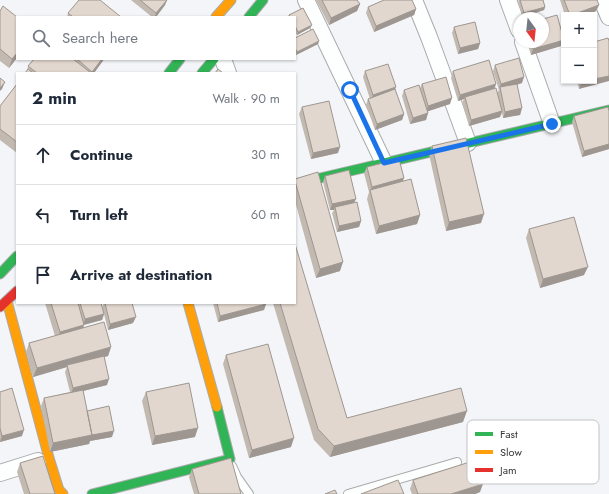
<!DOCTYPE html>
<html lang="en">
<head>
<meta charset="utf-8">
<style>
  :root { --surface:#fff; --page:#f2f2f3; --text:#1f2937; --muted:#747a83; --line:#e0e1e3 }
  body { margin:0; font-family:Jost,sans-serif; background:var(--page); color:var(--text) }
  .controls { position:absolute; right:12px; top:12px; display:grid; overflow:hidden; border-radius:0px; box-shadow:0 1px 3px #0004 }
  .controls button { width:36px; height:36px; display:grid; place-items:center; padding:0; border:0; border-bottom:1px solid var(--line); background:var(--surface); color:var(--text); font:20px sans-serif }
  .compass { position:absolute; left:513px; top:12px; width:36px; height:36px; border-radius:50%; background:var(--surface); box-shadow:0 1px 3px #0004; rotate:165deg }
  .stop { position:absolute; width:12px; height:12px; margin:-9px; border:3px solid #1a73e8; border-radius:50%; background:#fff }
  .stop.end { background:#1a73e8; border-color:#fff; box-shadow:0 1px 4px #0008 }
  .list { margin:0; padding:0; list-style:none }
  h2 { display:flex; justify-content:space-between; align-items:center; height:52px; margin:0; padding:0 16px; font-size:17px }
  h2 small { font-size:13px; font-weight:400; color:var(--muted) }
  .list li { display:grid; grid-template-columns:26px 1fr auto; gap:12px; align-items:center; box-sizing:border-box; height:60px; padding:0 16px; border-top:1px solid var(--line) }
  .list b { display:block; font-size:15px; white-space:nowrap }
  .list em { font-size:13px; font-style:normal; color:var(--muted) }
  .icon { flex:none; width:22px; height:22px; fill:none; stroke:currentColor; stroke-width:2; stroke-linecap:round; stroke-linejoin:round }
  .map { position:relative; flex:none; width:609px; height:494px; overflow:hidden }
  .search { position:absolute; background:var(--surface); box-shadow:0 1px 3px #0004; left:16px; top:16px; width:280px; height:44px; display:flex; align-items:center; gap:10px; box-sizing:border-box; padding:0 14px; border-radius:0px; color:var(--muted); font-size:15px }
  .panel { position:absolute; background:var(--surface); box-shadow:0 1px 3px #0004; left:16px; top:72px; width:280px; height:232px; border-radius:0px }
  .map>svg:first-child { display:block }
</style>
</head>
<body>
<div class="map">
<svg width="609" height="494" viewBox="0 0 609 494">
  <rect width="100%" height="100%" fill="#f3f5f8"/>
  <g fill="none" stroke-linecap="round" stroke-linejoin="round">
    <!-- lane casing -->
    <g stroke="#aaabad" stroke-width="10">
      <path id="lane" d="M232,466l5,11 12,17
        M348,494l109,-32"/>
    </g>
    <!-- street casing -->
    <g stroke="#aaabad" stroke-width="18">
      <path id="street" d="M306,0l78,163
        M414,0l15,37 39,106
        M508,0l11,30
        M602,0l7,17
        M523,42l29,82
        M223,59l5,14
        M0,473l38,-12"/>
    </g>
    <!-- fast casing -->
    <g stroke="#aaabad" stroke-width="11">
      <path id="fast" d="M249,17l14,-17
        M169,73l11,-14
        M202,73l12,-14
        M295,184l314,-74
        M0,274l17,-18
        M92,494l138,-35 -13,-52"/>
    </g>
    <!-- slow casing -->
    <g stroke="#aaabad" stroke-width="11">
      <path id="slow" d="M216,17l15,-17
        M7,301l42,157 10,32 4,4
        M188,303l29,104"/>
    </g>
    <!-- jam casing -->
    <g stroke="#aaabad" stroke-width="11">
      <path id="jam" d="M0,307l17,-16"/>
    </g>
    <!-- lane -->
    <use href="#lane" stroke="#fdfefe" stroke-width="8"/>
    <!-- street -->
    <use href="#street" stroke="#fdfefe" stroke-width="16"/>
    <!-- fast -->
    <use href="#fast" stroke="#30b455" stroke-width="9"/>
    <!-- slow -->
    <use href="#slow" stroke="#ff9f0a" stroke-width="9"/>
    <!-- jam -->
    <use href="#jam" stroke="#e5322d" stroke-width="9"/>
  </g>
  <!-- wall -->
  <path fill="#c2b9b1" d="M131,0h36l-2,5 -9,12h-4z
    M316,0h41l3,4 -3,7 -28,14z
    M519,0h24l2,7 -1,3 -21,7 -5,-16z
    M560,0h37l2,5 -3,6 -10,4h-21z
    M368,7l48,2 -2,6 -40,17 -8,-19z
    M303,8l9,17 -2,3 -13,7 -2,-3v-15h-7l1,-2z
    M0,11l17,47 -8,10 -9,-7z
    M68,13l53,4h-54z
    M454,27l26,16 -2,6 -20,5 -6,-21z
    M295,38l24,3 -1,3 -22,11 -1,-2z
    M564,40l-3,6 -30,9 -4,-13h16z
    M34,59h70l-2,3 -8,11h-69l2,-2 1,-5z
    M495,65l27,18 -5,2 5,23 -2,7 -17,3 -1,-5 -2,4 -31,9 -7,-23 2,-4 -6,2 -7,-23 2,-7 42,17 2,5 2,-3 -6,-19z
    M365,71l30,19 9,24 -2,6 -27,10 -9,-25 2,-6h2l-7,-22z
    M577,81h17l-15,8z
    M17,84v69l-17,-13v-34z
    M422,84l28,20 -23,7 1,2 -2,7 -16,4 -8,-28 2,-6 16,-2z
    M302,107l36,46 -27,6 -12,-45z
    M609,111v38l-27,8 -10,-35 2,-6z
    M432,146l49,77 -35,8 -17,-77z
    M367,167l35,15 18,33 -3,9 -41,10 -9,-35 2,-7 -5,-19z
    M325,176l31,23 -2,3 7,19 -2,6 -22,5 -5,-19 2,-3h-4l-7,-28z
    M295,179l45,92 -24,7 -21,-77z
    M529,229l55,46 -44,13 -14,-50z
    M45,303h56l1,5 2,-5h28l1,20 -25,7 -4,-16 -2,6 -18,5 -1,2 28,20 -3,9 -4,1 3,28 -24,6 4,20 25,26 -22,4 -1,3 -39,8 -9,-46 3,-8 26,-6 -5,-20 2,-5 -34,10 -7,-25 3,-9 26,-7z
    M213,303h53l-2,7 -46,12z
    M273,303h22l52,115 116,4 -133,35 -16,-17z
    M226,355l65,92 -42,11 -26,-94z
    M0,392l22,44 -22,6z
    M146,392l49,45 -43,8 -10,-44z
    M20,463l35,31h-31l-7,-22z
    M192,469l49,25h-47l-5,-17z
    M413,480l67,12 -5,2h-63l-2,-5z"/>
  <!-- shaded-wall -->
  <path fill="#9e9690" d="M167,0l-2,5 -9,12h-1l1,-4z
    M360,4l-3,7 -28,14 2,-7z
    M599,5l-3,6 -10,4h-14z
    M545,7l-1,3 -21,7 1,-4z
    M416,9l-2,6 -40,17 2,-6z
    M312,25l-2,3 -13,7 1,-3z
    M564,40l-3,6 -30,9 2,-6z
    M319,41l-1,3 -22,11 1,-3z
    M480,43l-2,6 -20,5 2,-6z
    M17,53v5l-8,10 3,-9z
    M102,59h2l-2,3 -8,11h-3z
    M609,76v5l-30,8 2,-6 6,-2h7v-2z
    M524,77l-2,6 -22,6v-2l-2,3 3,-6z
    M5,82l-3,7 -2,2v-3z
    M496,84l-2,6 -29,7 -1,2 -6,2 2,-6z
    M396,87l-2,6 -23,8 2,-6z
    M452,98l-2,6 -24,8 2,-6z
    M522,108l-2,7 -17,3 2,-6z
    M502,111l-2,6 -31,9 2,-6z
    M428,113l-2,7 -16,4 3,-6z
    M404,114l-2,6 -27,10 2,-6z
    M609,144v5l-27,8 2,-6z
    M340,147l-2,6 -27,6 2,-6z
    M404,178l-2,6 -32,7 2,-4z
    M356,199l-3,6 -18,2 -1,3h-4l2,-6z
    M484,214l-3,9 -35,8 3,-9z
    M420,215l-3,9 -41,10 3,-8z
    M361,221l-2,6 -22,5 2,-6z
    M343,262l-3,9 -24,7 4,-9z
    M588,267l-4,8 -44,13 3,-9z
    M266,304l-2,6 -46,12 2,-6z
    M104,314l-2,6 -19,5 2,-6z
    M136,317l-3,6 -25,7 2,-6z
    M84,325l-3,9 -25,7 4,-9z
    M111,347l-3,9 -40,11 -1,-2v2l-34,10 4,-9z
    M109,379l-2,6 -36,9 2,-6z
    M467,411l-4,11 -133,35 4,-11z
    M198,428l-3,9 -43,8 3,-9z
    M24,430l-2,6 -22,6 2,-6z
    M114,431l-2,6 -22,4 2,-6z
    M92,435l-3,9 -39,8 3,-9z
    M294,438l-3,9 -42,11 3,-8z
    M483,484l-3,8 -5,2h-24z"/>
  <!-- building -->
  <path fill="#e2d7ce" stroke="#9e9690" d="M79,0h21l21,17h-48l-5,-4z
    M140,0h27l-11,13z
    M322,0h35l3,4 -29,14z
    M384,0h28l4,9 -40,17 -8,-19z
    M520,0h23l2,7 -21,6z
    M564,0h33l2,5 -27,10h-2z
    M3,6l14,11v36l-5,6 -12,-10v-38z
    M303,8l9,17 -14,7 -3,-6v-9h-5l-1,-2z
    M557,15l7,25 -31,9 -2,-7h12v-23z
    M475,22l5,21 -20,5 -6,-21z
    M313,29l6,12 -22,11 -2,-4v-10z
    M608,38l1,3v35l-15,3v-37z
    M519,58l5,19 -23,7 -6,-19z
    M34,59h39l18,14h-54l-9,-7z
    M77,59h25l-10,13z
    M489,60l7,24 -36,11 -7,-24z
    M388,64l8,23 -23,8 -8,-24z
    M28,69l5,4h-8z
    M218,69l5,4h-8z
    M446,77l6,21 -24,8 -6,-22z
    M0,78l5,4 -5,6z
    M17,84v58l-17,-13v-23z
    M517,84l5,24 -17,4 -5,-25z
    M419,85l9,28 -15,5 -9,-28z
    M496,88l6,23 -31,9 -6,-23z
    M395,89l9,25 -27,10 -9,-25z
    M329,101l11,46 -27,6 -11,-46z
    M608,107l1,4v33l-25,7 -10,-35z
    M466,138l18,76 -35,8 -17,-76z
    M399,159l5,19 -32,9 -5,-20z
    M349,170l7,29 -24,5 -7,-28z
    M318,172l25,90 -23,7 -25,-88v-2z
    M411,179l9,36 -41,11 -9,-36z
    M357,202l4,19 -22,5 -4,-19z
    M574,217l14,50 -45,12 -14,-50z
    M295,244l52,174 114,-30 6,23 -133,35 -16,-17 -38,-126h15z
    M51,303h27l6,22 -24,7z
    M80,303h21l3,11 -19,5z
    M105,303h27l4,14 -26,7z
    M217,303h49v1l-46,12z
    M104,322l7,25 -74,21 -8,-25z
    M268,344l26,94 -42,12 -26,-95z
    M104,356l5,23 -36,9 -6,-23z
    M189,383l9,45 -43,8 -9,-44z
    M12,388l12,42 -22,6 -2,-8v-36z
    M83,390l9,45 -39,8 -9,-45z
    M109,406l5,25 -22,4 -5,-24z
    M43,456l12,38h-25l-10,-31z
    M231,458l10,36h-42l-7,-25z
    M476,460l7,24 -32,10h-33l-5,-14z
    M398,480l6,14h-43z
    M335,490l2,4h-12z"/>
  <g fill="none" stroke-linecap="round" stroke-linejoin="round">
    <!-- route -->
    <path stroke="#1a73e8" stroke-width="5" d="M350,90l34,73 168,-39"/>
  </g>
  <!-- legend -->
  <rect x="467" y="420" width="132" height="64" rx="6" fill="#fff" stroke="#c3c3c4" stroke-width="1"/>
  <rect x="475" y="432" width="18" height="4" fill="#30b455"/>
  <rect x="475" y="450" width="18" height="4" fill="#ff9f0a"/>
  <rect x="475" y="468" width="18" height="4" fill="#e5322d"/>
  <g font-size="11" fill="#363739">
    <text x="500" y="438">Fast</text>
    <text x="500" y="456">Slow</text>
    <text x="500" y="474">Jam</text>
  </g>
</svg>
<div class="controls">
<button>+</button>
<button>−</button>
</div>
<svg class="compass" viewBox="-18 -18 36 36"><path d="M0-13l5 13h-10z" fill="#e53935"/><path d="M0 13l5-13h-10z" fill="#747a83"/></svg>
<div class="stop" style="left:350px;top:90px"></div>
<div class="stop end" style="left:552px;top:124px"></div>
<div class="search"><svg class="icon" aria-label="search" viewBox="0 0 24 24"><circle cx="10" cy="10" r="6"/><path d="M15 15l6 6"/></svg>Search here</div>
<section class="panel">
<h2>2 min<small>Walk · 90 m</small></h2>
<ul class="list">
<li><svg class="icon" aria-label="ahead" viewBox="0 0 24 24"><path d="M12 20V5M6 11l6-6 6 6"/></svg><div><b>Continue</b></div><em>30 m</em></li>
<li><svg class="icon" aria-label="left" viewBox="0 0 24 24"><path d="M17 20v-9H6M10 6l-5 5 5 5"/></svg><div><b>Turn left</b></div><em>60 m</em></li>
<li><svg class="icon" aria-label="arrive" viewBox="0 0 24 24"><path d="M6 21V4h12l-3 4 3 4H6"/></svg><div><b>Arrive at destination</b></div></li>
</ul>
</section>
</div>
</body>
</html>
